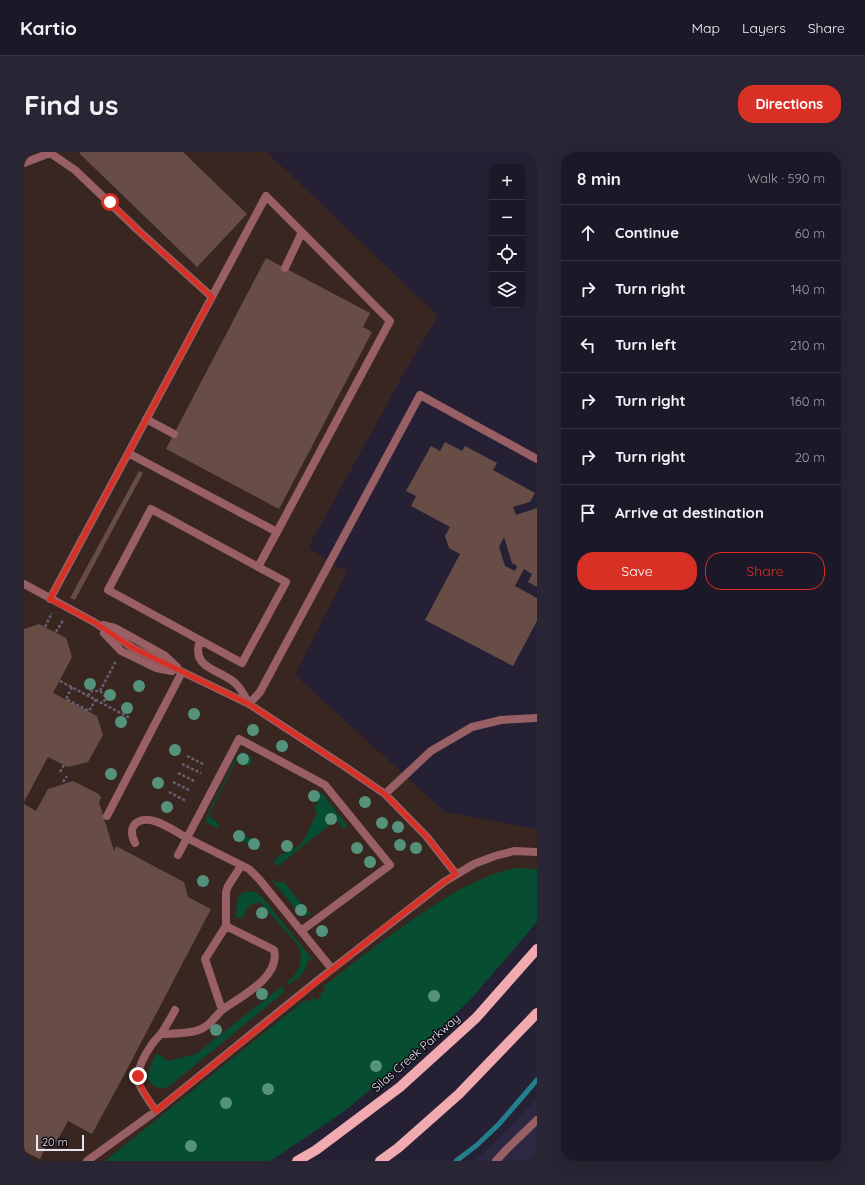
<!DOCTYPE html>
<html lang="en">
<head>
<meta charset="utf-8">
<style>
  :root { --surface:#1c1828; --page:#292534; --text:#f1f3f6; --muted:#a0a0a8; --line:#3a3745; --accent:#d93025 }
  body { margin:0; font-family:Quicksand,sans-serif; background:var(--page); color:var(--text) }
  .controls { position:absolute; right:12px; top:12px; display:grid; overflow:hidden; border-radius:8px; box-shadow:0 4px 16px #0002 }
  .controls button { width:36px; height:36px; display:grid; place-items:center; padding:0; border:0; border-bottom:1px solid var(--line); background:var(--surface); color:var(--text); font:20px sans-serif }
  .scale { position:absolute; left:12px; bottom:10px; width:48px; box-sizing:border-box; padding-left:4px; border:2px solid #e5e3f1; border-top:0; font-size:11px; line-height:14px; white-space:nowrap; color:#e5e3f1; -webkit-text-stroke:3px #0e0c15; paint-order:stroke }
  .stop { position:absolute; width:12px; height:12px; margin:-9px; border:3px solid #d93025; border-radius:50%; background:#fff }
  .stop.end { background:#d93025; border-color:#fff; box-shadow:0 1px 4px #0008 }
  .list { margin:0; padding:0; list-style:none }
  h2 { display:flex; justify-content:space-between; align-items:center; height:52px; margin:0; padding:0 16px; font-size:17px }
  h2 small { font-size:13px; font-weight:400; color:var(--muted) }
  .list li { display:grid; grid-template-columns:26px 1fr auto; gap:12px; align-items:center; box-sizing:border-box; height:56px; padding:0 16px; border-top:1px solid var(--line) }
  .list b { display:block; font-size:15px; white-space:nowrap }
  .list em { font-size:13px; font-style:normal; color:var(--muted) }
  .actions { display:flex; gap:8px; padding:12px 16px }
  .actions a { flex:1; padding:9px 0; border:1px solid var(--accent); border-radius:16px; text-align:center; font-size:14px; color:var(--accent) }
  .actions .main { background:var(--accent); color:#fff }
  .icon { flex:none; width:22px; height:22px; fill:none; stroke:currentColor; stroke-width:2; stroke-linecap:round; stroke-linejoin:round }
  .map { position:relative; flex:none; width:513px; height:1009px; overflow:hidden; border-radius:16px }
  header { display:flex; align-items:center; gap:24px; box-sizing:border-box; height:56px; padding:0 20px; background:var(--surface); border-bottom:1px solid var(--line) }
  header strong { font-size:19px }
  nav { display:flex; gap:22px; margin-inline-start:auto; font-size:14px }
  .intro { display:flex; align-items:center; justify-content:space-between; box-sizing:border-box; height:96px; padding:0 24px }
  h1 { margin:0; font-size:28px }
  .button { padding:10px 18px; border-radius:16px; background:var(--accent); color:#fff; font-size:14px; font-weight:700 }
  main { display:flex; gap:24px; padding:0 24px }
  aside { flex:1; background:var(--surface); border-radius:16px; box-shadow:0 4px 16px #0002 }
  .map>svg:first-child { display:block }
</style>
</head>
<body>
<header>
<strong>Kartio</strong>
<nav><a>Map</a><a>Layers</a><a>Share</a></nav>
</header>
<div class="intro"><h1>Find us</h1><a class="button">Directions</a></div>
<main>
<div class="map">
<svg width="513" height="1009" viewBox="0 0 513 1009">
  <rect width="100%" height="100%" fill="#262035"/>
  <!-- built -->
  <path fill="#2e2742" d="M513,947v62h-62l24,-23z"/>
  <!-- medical -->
  <path fill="#392621" d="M0,0h243l171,164 -29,48 -101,184 39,24 -52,103 150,137 92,17v43l-387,289h-126z"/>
  <!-- green -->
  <path fill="#064d31" d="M219,600l8,5v6l-2,3h-2l-11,-5 -28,55 9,6 2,4 -2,3 -11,-7 1,-7 30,-59z
    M287,640h7l4,1 23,30 2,2 -1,3 -2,1 -8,-9 -58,46 -5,-4 8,-8 12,-4 7,-5 4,-6 13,-26 -3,-4 4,-7 -9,-5v-3z
    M213,680l22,11v7l-26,-14z
    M492,716l21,1v53l-67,78 -44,43 -80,67 -34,23 -42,28h-165l200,-161 2,2 7,-5 2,4 5,-4 -1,-3 5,-4 -2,-3c37,-29 73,-58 113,-83 25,-16 51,-30 80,-36z
    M247,727l7,4 5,-2 28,34 -4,1 -7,-2z
    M226,739l7,2 5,4 50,62 -4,2c-2,13 -10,16 -19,24l-2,-2 -5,4 2,3 -1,3 -116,95c-5,0 -9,0 -13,-2 -13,-7 -1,-24 3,-33l11,8 28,-7 95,-75c9,-10 13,-22 6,-35l-36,-41c-14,-2 -13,8 -20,16l-4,-1 -1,-2 1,-13 1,-5 4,-5z"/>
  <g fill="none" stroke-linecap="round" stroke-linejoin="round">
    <!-- stream -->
    <path stroke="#247f8c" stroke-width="5" d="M432,1009l21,-16 22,-21 38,-44"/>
  </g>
  <!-- building -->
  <path fill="#674d45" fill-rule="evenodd" d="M57,0h102l64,62 -50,53 -118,-114z
    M242,106l104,55 -7,14 9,5 -93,177 -113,-60z
    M421,290l17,9 3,-5 32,17 -4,7 42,23 -5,9 -17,5 3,8 21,-7v79l-9,-5 4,-8 -8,-5 -9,17 22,12v23l-24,45 -88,-46 35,-66 -11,-6 -4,-12 5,-9 -39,-21 5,-10 -10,-5 25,-45 9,5zM480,385l8,26 5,3 -2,5 -10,-5 -6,-19z
    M115,319l4,2 -68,127 -5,-2z
    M15,472l27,14 6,19 -19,36 44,23 6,19 -15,27 -20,5 -20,-10 -24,45v-173z
    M49,629l26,13 2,4 -2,4 15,49 2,-5 68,36 4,15 23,12 -88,168 -31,57 -24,-13 -12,22 -7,-3 -9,19 -16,-8v-347l12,7 12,-22z"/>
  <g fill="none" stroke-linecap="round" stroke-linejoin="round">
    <!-- path -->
    <path stroke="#645f72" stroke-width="2.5" stroke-dasharray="3 2" stroke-linecap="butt" d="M21,475l7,-14
      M32,480l8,-13
      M36,529l70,37
      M48,535l-6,12 23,12 7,-12
      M76,539l16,-30
      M64,544l3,-5h9l5,5v4l-3,3
      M163,604l18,9
      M158,612l19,9
      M36,620l4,-7
      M154,621l18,9
      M39,630l4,-6
      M149,630l18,9
      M145,640l17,9"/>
    <!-- lane -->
    <path stroke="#985f64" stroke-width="8" d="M0,11l26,-10 25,17 66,63 71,64
      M261,116l17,-36
      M122,267l28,15
      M127,357l135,73 -44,81 -134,-73z
      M234,415l19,-35
      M0,432l70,38 39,26 116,56 92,60 44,30 42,43 29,37
      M26,447l216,-403 124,125 -113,211 -149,-79
      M79,473l12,3 49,27 13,12
      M80,481l17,18 35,17 16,3
      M176,488c-10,29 20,29 35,43 6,5 10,14 14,21l11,-12 160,-297 117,64
      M361,642l46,-43 41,-24 29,-7 36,-2
      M83,664l75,-144
      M111,691c-3,-6 -5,-12 -1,-18 13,-15 40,6 53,13l-9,17
      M202,774v-34l2,-6 13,-20
      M277,779l89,-66 -65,-80 -86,-46 -52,99 62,31 10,10 73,90
      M137,882c16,-1 35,1 48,-10 4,-4 8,-9 13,-14l-17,-51 21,-33 48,24c7,27 -34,47 -52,60
      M132,959c-6,-9 -13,-18 -17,-27 -4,-14 6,-30 14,-41 2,-3 5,-6 8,-9 5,-8 10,-16 14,-24
      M63,1009l69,-50 162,-131 126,-98 30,-18 21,-8 19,-5 23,1
      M472,1009l10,-11 31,-30"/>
    <!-- primary -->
    <path stroke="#f1aab0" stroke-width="10" d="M273,1009l19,-11 84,-63 76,-69 61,-69
      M356,1009l18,-13 61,-54 78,-81"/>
  </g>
  <!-- trees -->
  <g fill="#55927b">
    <circle cx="66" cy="532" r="6"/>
    <circle cx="115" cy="534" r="6"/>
    <circle cx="86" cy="543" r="6"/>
    <circle cx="103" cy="556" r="6"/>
    <circle cx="170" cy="562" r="6"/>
    <circle cx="97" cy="570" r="6"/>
    <circle cx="229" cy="578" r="6"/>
    <circle cx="258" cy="594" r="6"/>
    <circle cx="151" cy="598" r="6"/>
    <circle cx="219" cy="607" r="6"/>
    <circle cx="87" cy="622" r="6"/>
    <circle cx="134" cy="631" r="6"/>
    <circle cx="290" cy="644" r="6"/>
    <circle cx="341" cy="650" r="6"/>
    <circle cx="143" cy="655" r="6"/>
    <circle cx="307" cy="667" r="6"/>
    <circle cx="358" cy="671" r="6"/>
    <circle cx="374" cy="675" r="6"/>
    <circle cx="215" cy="684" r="6"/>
    <circle cx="230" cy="692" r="6"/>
    <circle cx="376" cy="693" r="6"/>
    <circle cx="263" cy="694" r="6"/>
    <circle cx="333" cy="696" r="6"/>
    <circle cx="392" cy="696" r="6"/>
    <circle cx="346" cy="710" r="6"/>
    <circle cx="179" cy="729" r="6"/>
    <circle cx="277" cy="758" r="6"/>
    <circle cx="238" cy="761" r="6"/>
    <circle cx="298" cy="779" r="6"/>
    <circle cx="238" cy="842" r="6"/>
    <circle cx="410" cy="844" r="6"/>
    <circle cx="192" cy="878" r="6"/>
    <circle cx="352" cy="914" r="6"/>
    <circle cx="244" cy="937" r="6"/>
    <circle cx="202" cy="951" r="6"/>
    <circle cx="167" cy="994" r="6"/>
  </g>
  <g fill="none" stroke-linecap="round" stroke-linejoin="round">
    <!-- route -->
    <path stroke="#d93025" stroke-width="5" d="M86,50l31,31 71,64 -162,302 44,23 39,26 116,56 92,60 44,30 42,43 29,37 -12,8 -65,50 -223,179c-8,-12 -15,-22 -18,-35"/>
  </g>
  <g text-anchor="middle" stroke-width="3" stroke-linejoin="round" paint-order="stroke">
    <!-- street labels -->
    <g font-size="12" fill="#e5e3f1" stroke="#0e0c15">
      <text transform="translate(392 901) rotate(-41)" y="4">Silas Creek Parkway</text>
    </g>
  </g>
</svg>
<div class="controls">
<button>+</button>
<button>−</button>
<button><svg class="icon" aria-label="locate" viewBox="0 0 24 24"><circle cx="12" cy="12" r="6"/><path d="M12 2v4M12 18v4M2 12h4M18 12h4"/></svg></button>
<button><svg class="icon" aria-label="layers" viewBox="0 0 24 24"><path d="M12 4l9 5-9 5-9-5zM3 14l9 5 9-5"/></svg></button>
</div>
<div class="scale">20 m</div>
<div class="stop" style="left:86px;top:50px"></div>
<div class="stop end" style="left:114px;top:924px"></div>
</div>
<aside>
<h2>8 min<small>Walk · 590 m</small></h2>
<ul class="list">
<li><svg class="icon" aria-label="ahead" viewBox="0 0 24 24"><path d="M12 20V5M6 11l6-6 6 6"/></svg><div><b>Continue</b></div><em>60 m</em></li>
<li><svg class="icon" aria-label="right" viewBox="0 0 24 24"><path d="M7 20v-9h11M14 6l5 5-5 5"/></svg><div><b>Turn right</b></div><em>140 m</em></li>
<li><svg class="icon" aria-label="left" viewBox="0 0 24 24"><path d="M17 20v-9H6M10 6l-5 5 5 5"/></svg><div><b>Turn left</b></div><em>210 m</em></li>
<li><svg class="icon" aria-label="right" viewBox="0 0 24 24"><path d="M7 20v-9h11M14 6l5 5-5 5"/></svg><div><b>Turn right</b></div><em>160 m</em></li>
<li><svg class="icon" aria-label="right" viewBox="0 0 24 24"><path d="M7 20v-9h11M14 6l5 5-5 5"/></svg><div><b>Turn right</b></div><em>20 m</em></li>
<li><svg class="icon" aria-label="arrive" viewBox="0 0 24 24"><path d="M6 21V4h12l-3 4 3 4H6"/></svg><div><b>Arrive at destination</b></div></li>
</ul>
<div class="actions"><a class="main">Save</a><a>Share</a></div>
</aside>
</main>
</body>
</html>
